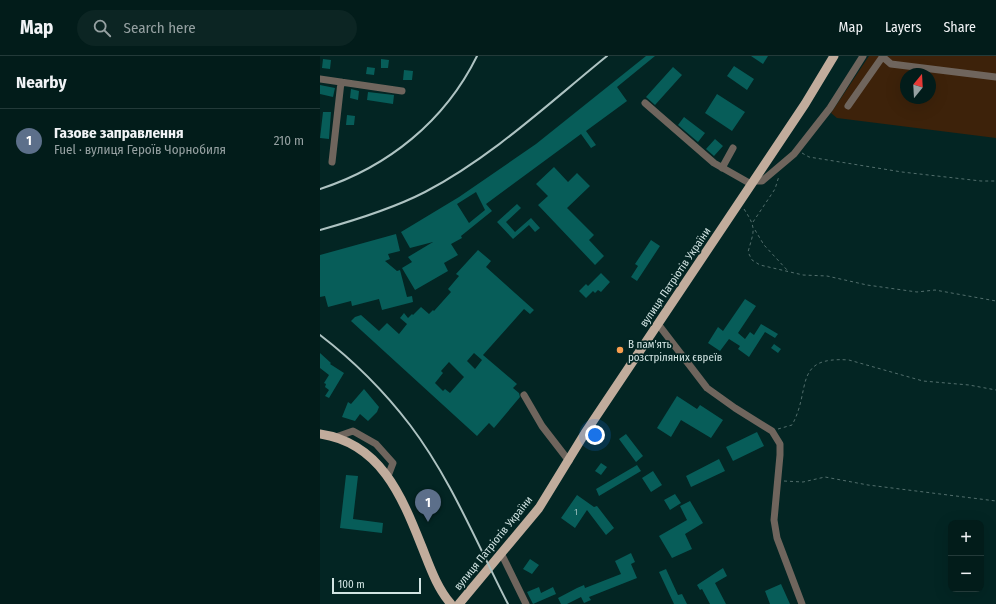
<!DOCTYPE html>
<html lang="en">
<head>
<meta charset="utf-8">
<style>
  :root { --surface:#021c1a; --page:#0c2523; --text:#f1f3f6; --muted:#96a1a2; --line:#233a39; --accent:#b45309 }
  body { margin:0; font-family:"Fira Sans Condensed",sans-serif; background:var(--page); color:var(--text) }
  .controls { position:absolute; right:12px; bottom:12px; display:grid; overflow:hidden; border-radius:8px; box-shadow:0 4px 16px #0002 }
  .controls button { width:36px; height:36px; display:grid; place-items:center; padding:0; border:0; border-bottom:1px solid var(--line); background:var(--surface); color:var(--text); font:20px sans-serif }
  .compass { position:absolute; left:580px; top:12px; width:36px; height:36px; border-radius:50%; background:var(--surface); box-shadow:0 4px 16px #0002; rotate:18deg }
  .scale { position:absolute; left:12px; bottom:10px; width:89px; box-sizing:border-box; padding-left:4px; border:2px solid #d2e4e3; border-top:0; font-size:11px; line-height:14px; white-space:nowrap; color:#d2e4e3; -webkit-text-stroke:3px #032523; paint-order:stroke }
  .you { position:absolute; left:275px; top:379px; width:14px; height:14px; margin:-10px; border:3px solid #fff; border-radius:50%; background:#1a73e8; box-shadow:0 0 0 6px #1a73e833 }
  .badge { display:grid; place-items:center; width:26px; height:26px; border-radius:50%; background:var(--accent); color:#fff; font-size:13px; font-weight:700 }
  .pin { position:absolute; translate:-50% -33px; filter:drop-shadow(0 1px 2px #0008) }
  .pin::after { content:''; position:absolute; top:21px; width:14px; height:12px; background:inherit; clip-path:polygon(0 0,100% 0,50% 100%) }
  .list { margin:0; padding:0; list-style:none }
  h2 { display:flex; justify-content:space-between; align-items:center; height:52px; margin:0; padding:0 16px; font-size:17px }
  h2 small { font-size:13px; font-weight:400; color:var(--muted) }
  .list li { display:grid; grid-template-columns:26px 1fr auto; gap:12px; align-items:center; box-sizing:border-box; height:64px; padding:0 16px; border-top:1px solid var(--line) }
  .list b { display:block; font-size:15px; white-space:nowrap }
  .list p { margin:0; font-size:13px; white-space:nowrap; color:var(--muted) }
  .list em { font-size:13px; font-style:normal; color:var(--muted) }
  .icon { flex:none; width:22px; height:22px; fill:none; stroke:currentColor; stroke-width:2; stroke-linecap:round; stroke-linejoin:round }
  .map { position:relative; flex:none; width:676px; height:548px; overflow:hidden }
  header { display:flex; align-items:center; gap:24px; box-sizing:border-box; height:56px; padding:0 20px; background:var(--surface); border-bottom:1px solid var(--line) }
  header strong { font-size:19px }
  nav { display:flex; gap:22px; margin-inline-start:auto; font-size:14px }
  .search { width:280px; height:36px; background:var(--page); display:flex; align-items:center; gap:10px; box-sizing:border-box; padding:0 14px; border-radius:22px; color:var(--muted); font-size:15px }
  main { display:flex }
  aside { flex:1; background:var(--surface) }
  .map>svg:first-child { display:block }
</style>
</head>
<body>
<header>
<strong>Map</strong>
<div class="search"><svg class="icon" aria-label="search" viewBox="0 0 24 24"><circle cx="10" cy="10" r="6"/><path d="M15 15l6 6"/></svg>Search here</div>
<nav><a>Map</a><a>Layers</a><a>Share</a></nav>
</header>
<main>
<aside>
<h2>Nearby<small></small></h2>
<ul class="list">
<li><span class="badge" style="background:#5c6f8a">1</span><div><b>Газове заправлення</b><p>Fuel · вулиця Героїв Чорнобиля</p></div><em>210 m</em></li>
</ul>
</aside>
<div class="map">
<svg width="676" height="548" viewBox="0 0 676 548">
  <rect width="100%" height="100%" fill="#032523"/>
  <!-- green -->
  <path fill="#3d220a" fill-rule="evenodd" d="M549,0h127v82l-159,-20 -6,-5zM586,18h24v24h-24z"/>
  <!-- building -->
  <path fill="#075d59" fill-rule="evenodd" d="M326,0h9l-38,31 10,14 -41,30 10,14 -5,3 -10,-14 -95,70 6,7 -31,25 1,2 -11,6 7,11 -14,8 4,8 -33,19 -13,-22 10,-6 -4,-5 25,-15 -23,6 -9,-16 58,-35 77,-53zM156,136l9,18 -16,13 -12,-19z
    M431,0h17l-5,8z
    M3,3l8,1 -1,9 -8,-1z
    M61,3l8,1 -1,8h-7z
    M414,10l20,13 -7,11 -20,-14z
    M47,11l8,1 -1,7 -8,-1z
    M353,11l9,8 -27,30 -9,-8z
    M84,14l9,1 -1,9h-9z
    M0,29l15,3 -2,9 -13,-3z
    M31,33l8,2 -1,9 -8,-2z
    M48,36l26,3 -1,9 -26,-4z
    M397,38l28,18 -13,19 -27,-18z
    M3,56h8l-2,27 -9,-1z
    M27,59l8,1 -1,9h-8z
    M364,61l21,16 -7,9 -20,-17z
    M395,83l8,7 -9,10 -8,-7z
    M234,111l14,15 9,-9 13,13 -23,22 27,27 -5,5 15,16 -9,9 -57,-60 10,-9 -12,-12z
    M197,148l4,4 -15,14 9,10 16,-14 9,10 -5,4 -6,-7 -16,14 -16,-17z
    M76,178l4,17 -12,3 2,5 -5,2 12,10 3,-1 7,27 5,-1 1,6 -31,8 -3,-11 -27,7 -1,-5 -23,6 -3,-11 -5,1v-42z
    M331,184l9,6 -23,35 -6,-4 7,-11 -3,-2z
    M158,194l13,11 -5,6 48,43 -4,4 -6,-5 -41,46 34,29 -4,4 6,5 1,4 -26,31 -5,-5 -12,13 -126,-115 4,-4 6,-2 18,16 8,-8 12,11 8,-10 -7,-6 4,-5 4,5 4,-4 1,1 8,-8 8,7 4,-4 1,1 17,-19 -3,-3 11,-13 -3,-2zM154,297l8,7 -7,9 -8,-8zM129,306l15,15 -14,16 -5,-4 -2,2 -8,-8 8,-10 -2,-2z
    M281,217l9,9 -9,10 -3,-2 -3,3 -2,-2 -7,7 -7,-7 7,-7 2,2z
    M425,243l11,7 -18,27 7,6 5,-7 4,3 7,-11 17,10 -3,4 -10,-6 -16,25 -11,-8 2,-3 -11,-7 -9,12 -12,-8 10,-16 5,4z
    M454,288l7,5 -3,4 -7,-5z
    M0,297l11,10 -1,1 14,9 -15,25 -4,-2 4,-6 -4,-3 1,-3 -2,-1 5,-8 -9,-7z
    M44,333l15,18 -2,5 -9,9 -8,-7 -5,7 -13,-4 6,-15 3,2z
    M357,340l20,13 3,-4 23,15 -12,18 -30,-18 -10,17 -14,-9z
    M437,376l7,14 -31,15 -7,-14z
    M306,378l17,22 -7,6 -17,-23z
    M399,403l6,12 -34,16 -5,-11z
    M281,407l6,4 -6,8 -6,-4z
    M317,409l4,6 -42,25 -3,-7z
    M333,415l9,14 -11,7 -9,-14z
    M26,419l12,1 -5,43 30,4 -1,10 -42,-5z
    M355,438l6,9 -11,7 -6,-10z
    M257,439l17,12 3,-1 17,22 -8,7 -19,-25 -12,18 -14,-10z
    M370,445l13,22 -18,11 7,15 -20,9 -13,-22 28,-16 -7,-14z
    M311,497l4,9 -4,2 6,14 -48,19 2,3 -7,3 -3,-6 -14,7h-6l-3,-6 19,-10 7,-3 1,3 36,-14 -6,-13z
    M210,503l9,6 -7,9 -9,-5z
    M403,512l4,8 -12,7 11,21h-16l-8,-15 -2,1 -3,-5z
    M346,513l12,26 4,-1 5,10h-13l-15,-32z
    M461,528l9,20h-20l-5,-13z
    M219,531l2,6 12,-6 3,7 -23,10 -6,-12z"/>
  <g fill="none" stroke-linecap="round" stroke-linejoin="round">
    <!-- path -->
    <path stroke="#526e6c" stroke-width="1" stroke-dasharray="3 3" stroke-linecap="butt" d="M482,97l7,4 93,15 79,9h15
      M424,153c13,20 10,21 4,43l4,8 8,5 43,10 24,1 40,9 50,7 18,-2 61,11
      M433,166l22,-33 4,-13
      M435,174l9,15 24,26
      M458,373l14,-4c20,-36 0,-69 57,-65l74,21 46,4 27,5
      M464,425l19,1 22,-5 43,8 128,16"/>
    <!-- minor -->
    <path stroke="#6f655d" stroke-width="7" d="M563,1l8,7 105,13
      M0,23l82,12
      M325,47l69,60 37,21
      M528,50l35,-50
      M12,106l9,-80
      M402,112l11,-20
      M433,125h9l32,-27 36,-46 33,-52
      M338,268l49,64 28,20 37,23 8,13v11l-6,65 3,18 25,66
      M204,339l18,31 27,35
      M16,381l17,-6 23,13 17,19 -5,13
      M181,497l25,51"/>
    <!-- major -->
    <path stroke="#c1ac9c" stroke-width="9" d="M0,378c61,9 82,63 102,113 8,20 15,41 29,57
      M139,548l80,-96 46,-75 220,-329 29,-48"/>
    <!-- rail -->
    <path stroke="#aec3c2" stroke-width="2" d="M0,133c68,-22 125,-68 157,-133
      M0,174c36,-10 72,-21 105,-38 67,-35 124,-89 182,-136
      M0,279c34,26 64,56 90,90 41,54 67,119 98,179"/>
  </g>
  <!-- markers -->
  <circle fill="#fa9f4f" stroke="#032523" stroke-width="1.5" cx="300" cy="294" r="4"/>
  <g text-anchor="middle" stroke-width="3.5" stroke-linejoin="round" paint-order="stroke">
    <!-- number labels -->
    <g font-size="9" fill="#9fc2c0">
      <text x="256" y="459">1</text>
    </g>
    <!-- street labels -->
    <g font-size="11" fill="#d2e4e3" stroke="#032523">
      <text transform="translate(355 221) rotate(-56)" y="4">вулиця Патріотів України</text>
      <text transform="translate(173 487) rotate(-51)" y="4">вулиця Патріотів України</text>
    </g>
    <!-- poi labels -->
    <g font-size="11" fill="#d2e4e3" stroke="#032523" text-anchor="start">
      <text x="308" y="292">В пам'ять<tspan x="308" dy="13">розстріляних євреїв</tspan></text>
    </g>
  </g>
</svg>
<div class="controls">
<button>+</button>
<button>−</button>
</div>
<svg class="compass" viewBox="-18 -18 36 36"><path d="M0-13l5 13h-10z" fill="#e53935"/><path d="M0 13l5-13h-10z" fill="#96a1a2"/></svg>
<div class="scale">100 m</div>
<div class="you"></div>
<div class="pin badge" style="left:108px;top:466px;background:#5c6f8a">1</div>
</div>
</main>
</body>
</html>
